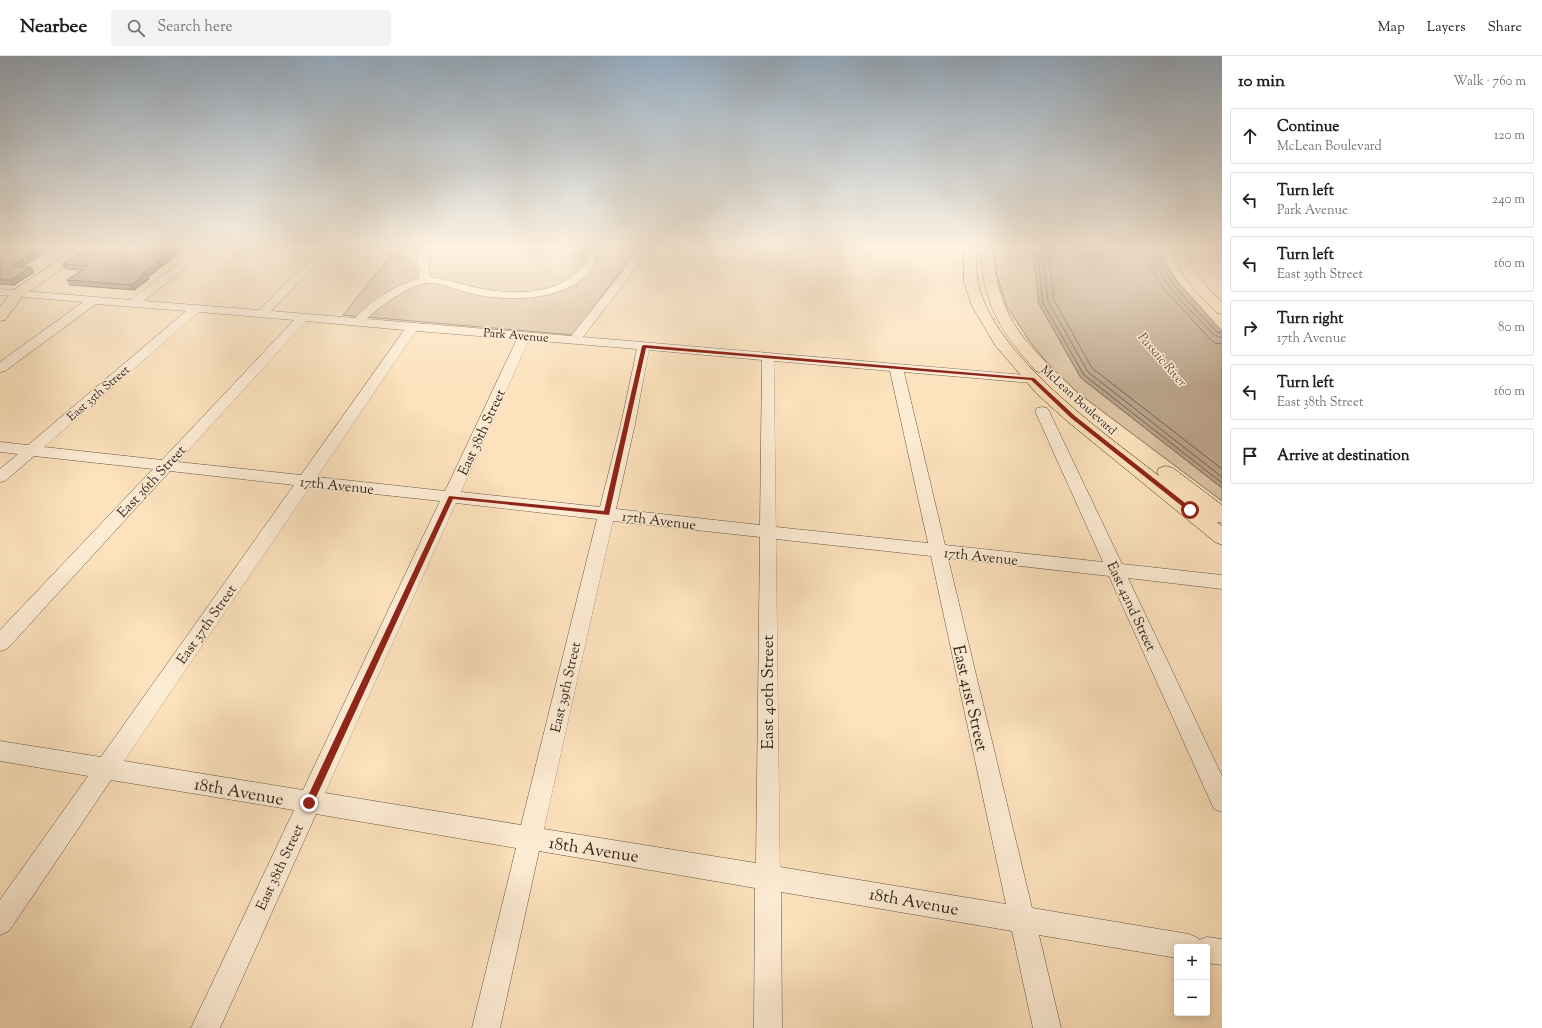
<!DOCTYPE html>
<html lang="en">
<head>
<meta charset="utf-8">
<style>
  :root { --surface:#fff; --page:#f2f2f2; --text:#202124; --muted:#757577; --line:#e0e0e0 }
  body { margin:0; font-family:"Sorts Mill Goudy",serif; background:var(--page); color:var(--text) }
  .controls { position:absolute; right:12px; bottom:12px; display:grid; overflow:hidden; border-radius:4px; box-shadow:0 2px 10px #0003 }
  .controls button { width:36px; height:36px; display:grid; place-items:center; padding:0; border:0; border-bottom:1px solid var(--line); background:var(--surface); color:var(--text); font:20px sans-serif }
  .stop { position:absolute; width:12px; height:12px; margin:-9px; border:3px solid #8f2418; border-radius:50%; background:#fff }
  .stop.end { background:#8f2418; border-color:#fff; box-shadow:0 1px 4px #0008 }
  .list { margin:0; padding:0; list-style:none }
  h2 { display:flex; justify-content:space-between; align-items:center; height:52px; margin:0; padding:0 16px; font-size:17px }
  h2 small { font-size:13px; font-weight:400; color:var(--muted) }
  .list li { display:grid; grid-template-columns:26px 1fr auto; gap:12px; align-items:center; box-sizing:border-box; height:56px; margin:0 8px 8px; padding:0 8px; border:1px solid var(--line); border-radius:4px }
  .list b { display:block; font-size:15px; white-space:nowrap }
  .list p { margin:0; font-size:13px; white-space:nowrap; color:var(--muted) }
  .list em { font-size:13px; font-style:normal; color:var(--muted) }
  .icon { flex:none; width:22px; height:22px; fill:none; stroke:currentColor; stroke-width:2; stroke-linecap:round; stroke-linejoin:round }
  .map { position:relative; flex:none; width:1222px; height:972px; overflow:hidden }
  header { display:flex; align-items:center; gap:24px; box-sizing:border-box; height:56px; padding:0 20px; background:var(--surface); border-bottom:1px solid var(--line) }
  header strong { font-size:19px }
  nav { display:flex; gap:22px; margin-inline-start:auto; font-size:14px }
  .search { width:280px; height:36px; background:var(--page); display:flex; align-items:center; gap:10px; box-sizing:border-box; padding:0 14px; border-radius:4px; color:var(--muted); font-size:15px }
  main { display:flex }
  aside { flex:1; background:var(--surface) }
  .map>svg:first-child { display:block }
</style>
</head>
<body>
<header>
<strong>Nearbee</strong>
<div class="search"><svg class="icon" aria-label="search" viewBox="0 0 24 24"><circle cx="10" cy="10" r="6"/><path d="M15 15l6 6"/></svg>Search here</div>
<nav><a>Map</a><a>Layers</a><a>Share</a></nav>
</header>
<main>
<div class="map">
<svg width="1222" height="972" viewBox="0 0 1222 972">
  <rect width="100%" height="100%" fill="#fce2bd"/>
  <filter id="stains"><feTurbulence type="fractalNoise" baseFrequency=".005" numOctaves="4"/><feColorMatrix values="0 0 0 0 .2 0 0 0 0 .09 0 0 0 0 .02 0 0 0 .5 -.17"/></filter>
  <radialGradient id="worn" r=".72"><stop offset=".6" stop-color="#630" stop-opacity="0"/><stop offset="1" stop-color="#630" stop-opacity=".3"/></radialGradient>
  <!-- green -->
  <path fill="#dac2a2" stroke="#877360" d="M396,193h241l-64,86 -230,-20z
    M993,193h40l6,55 42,74 141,110v13l-144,-108 -28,-27 -20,-24 -24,-37 -9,-29z"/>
  <!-- water -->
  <path fill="#b8a187" stroke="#836f5d" d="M1033,193h129l1,10 14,22 45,50v157l-141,-110 -42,-74z"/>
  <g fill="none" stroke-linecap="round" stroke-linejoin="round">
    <!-- shore -->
    <path stroke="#766252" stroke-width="1" d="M1037,193l6,54 41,72 138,108
      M1042,193l6,52 40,71 134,105
      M1048,193l6,51 38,68 130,101
      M1147,193l2,16 16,25 45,49 5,4 7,1
      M1153,193c5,35 38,61 61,86l8,3
      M1158,193c3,30 39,61 59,83l5,1"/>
    <!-- minor casing -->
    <g stroke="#665445" stroke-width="1">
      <path id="minor" d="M197,193h12l-65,52 115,9 62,-61h11l-61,62 84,7c17,-19 40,-32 64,-40l-1,-20 4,-9h10l-4,9 2,19c17,2 32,8 48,11 33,7 78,8 102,-19 5,-5 7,-13 10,-20h10c-5,13 -10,25 -22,33 -26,19 -74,19 -104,12 -15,-3 -32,-12 -48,-11 -16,2 -48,24 -59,36l204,17 69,-87h11l-68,88 454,39 2,3 -2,3 -5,1 -128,-11 41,173 158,17 -68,-151 2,-3 5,-1 5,1 2,3 73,153 100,11v14l-94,-11 94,198v36l-8,-3 -105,-233 -161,-18 84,350 157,26 9,4 1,2 8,-3 15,2v26l-15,-2v-16h-30v11l-138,-23 22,93h-28l-21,-97 -231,-39 1,136h-28l1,-140 -216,-37 -39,177h-28l44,-180 -200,-34 -96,214h-29l103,-218 -183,-30 -102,151 -9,4v-35l88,-124 -88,-15v-20l101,16 193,-272 -124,-14 -163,178 -7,2v-21l153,-161 -119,-13 -29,25 -5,1v-13l18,-15 -18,-2v-10l28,3 158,-134 -90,-7 -91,67 -5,1v-10l83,-60 -83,-7v-6l131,11zM199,256l95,8 -132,140 -118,-13zM306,265l98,9 -103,145 -123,-13zM416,275l101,8 -72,152 -128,-14zM529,284l108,9 -16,75 -21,83 -139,-15zM649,294l113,10 -2,165 -144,-16 19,-85zM774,305l116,10 38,172 -152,-16zM310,431l130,14 -137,289 -179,-29zM456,447l141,16 -76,306 -196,-32zM613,465l147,16 -4,326 -212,-34zM776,483l155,17 75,348 -226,-37z"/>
    </g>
    <!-- major casing -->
    <g stroke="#34241d" stroke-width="1">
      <path id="major" d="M75,193h15l-68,48 -17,23 -5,1v-14l12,-16z
        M964,193h12c1,11 0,23 2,34 17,74 124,148 181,193l-2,-4 2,-4 7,-2 7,2 49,37v18l-5,-1 5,4v19l-7,-3 -148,-121 -31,-28 -41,-48 -23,-39 -8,-24z
        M981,193h12c2,34 10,62 31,89 8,10 18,19 26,30l-2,3 -6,2 -6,-2c-35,-39 -54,-67 -55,-122z
        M1173,193h12c5,22 22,38 37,53v12l-5,-1c-18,-18 -39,-38 -44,-64z"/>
    </g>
    <!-- minor -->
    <use href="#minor" fill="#fdecd4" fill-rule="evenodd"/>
    <!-- major -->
    <use href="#major" fill="#fce2bd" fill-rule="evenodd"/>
  </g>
  <!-- wall -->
  <path fill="#867460" stroke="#34241d" d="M0,193h50l-28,18 12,5 -20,13 -14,-1z
    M85,193h99l-36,28 1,2 -15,11 -64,-5 -3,-5 15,-10 -16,-1 -3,-5z"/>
  <!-- shaded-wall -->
  <path fill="#6d5e4e" stroke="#34241d" d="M39,193h11l-35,22 -3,-5z
    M175,193h9l-36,28 1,2 -15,11 -3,-5 11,-11z
    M31,211l3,5 -20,13 -3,-5z"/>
  <!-- building -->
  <path fill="#9c8770" stroke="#34241d" d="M0,193h39l-27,17 19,1 -20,13h-11z
    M85,193h90l-33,25h4l-15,11 -64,-5 21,-14 -25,-2z"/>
  <!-- sky -->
  <linearGradient id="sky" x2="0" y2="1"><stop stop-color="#95acc1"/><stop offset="0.58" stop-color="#fef2e1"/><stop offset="1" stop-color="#fef2e1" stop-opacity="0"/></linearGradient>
  <rect width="1222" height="330" fill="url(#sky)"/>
  <!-- route -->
  <path fill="#8f2418" d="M644,289l390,33 41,38 119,94 -4,2 -2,-1 -117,-93 -40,-38 -385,-32 -37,167 -156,-16 -141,307 -3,1 -3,-1 -2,-3 2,-3 143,-304 155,15 38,-165z"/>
  <g text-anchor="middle" stroke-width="3" stroke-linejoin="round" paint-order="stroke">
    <!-- far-street labels -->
    <g font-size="12" fill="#34241d" stroke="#fdecd4">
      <text transform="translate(516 279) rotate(5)" y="4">Park Avenue</text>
      <text transform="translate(98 337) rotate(-41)" y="4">East 35th Street</text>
      <text transform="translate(1079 344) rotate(42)" y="4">McLean Boulevard</text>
    </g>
    <!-- far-water labels -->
    <g font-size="13" font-style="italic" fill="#625042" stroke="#fdecd4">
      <text transform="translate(1163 303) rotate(49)" y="5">Passaic River</text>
    </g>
    <!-- street labels -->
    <g font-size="14" fill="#34241d" stroke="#fdecd4">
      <text transform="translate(481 376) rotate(-65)" y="5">East 38th Street</text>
      <text transform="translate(151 425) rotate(-47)" y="5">East 36th Street</text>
      <text transform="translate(337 429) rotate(6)" y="5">17th Avenue</text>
      <text transform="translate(659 464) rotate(7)" y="5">17th Avenue</text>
      <text transform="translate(981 500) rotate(6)" y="5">17th Avenue</text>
      <text transform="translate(1132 550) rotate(65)" y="5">East 42nd Street</text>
      <text transform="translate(206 568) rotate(-55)" y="5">East 37th Street</text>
      <text transform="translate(565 631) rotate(-77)" y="5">East 39th Street</text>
      <text transform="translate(279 811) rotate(-65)" y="5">East 38th Street</text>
    </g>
    <!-- near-street labels -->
    <g font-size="17" fill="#34241d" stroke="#fdecd4">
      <text transform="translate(767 636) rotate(-90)" y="6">East 40th Street</text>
      <text transform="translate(971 642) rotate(77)" y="6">East 41st Street</text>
      <text transform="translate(239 735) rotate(10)" y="6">18th Avenue</text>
      <text transform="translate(594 793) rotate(9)" y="6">18th Avenue</text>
      <text transform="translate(914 845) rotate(10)" y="6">18th Avenue</text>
    </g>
  </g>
  <rect width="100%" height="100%" filter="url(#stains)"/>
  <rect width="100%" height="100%" fill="url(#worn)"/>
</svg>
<div class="controls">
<button>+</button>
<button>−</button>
</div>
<div class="stop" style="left:1190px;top:454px"></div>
<div class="stop end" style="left:309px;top:747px"></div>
</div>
<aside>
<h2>10 min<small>Walk · 760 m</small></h2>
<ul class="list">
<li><svg class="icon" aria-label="ahead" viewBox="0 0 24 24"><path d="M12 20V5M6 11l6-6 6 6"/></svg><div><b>Continue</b><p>McLean Boulevard</p></div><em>120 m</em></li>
<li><svg class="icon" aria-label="left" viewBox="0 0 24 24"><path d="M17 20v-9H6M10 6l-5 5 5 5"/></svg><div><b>Turn left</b><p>Park Avenue</p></div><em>240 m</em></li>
<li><svg class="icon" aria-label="left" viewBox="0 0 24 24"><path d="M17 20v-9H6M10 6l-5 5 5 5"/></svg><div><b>Turn left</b><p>East 39th Street</p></div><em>160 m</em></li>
<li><svg class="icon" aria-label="right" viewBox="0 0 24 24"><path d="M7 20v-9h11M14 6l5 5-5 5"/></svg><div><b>Turn right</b><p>17th Avenue</p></div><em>80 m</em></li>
<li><svg class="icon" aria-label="left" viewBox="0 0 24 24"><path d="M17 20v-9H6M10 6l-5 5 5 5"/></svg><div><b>Turn left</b><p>East 38th Street</p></div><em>160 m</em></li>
<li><svg class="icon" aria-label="arrive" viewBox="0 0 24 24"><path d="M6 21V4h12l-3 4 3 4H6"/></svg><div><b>Arrive at destination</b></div></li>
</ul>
</aside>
</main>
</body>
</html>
